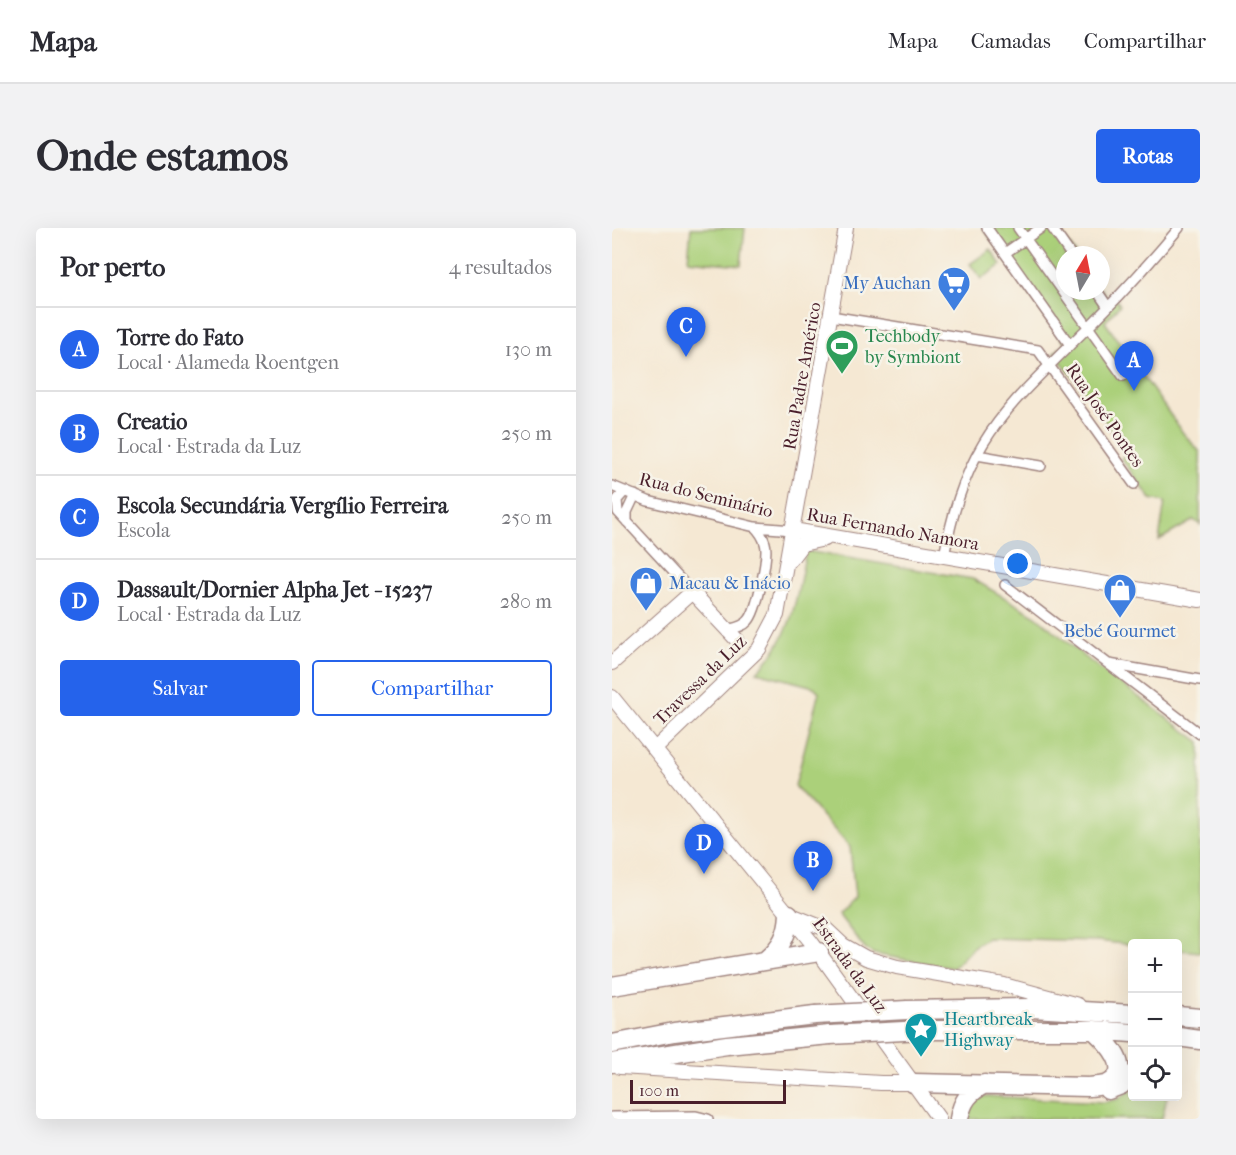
<!DOCTYPE html>
<html lang="pt">
<head>
<meta charset="utf-8">
<style>
  :root { --surface:#fff; --page:#f2f2f3; --text:#2b2b33; --muted:#7c7c81; --line:#e1e1e2; --accent:#2563eb }
  body { margin:0; font-family:"IM FELL French Canon",serif; background:var(--page); color:var(--text) }
  .controls { position:absolute; right:18px; bottom:18px; display:grid; overflow:hidden; border-radius:6px; box-shadow:0 6px 24px #0002 }
  .controls button { width:54px; height:54px; display:grid; place-items:center; padding:0; border:0; border-bottom:2px solid var(--line); background:var(--surface); color:var(--text); font:30px sans-serif }
  .compass { position:absolute; left:444px; top:18px; width:54px; height:54px; border-radius:50%; background:var(--surface); box-shadow:0 6px 24px #0002; rotate:10deg }
  .scale { position:absolute; left:18px; bottom:15px; width:156px; box-sizing:border-box; padding-left:6px; border:3px solid #4a1f2b; border-top:0; font-size:16px; line-height:21px; white-space:nowrap; color:#4a1f2b; -webkit-text-stroke:4px #f7f3e8; paint-order:stroke }
  .you { position:absolute; left:406px; top:336px; width:21px; height:21px; margin:-15px; border:4px solid #fff; border-radius:50%; background:#1a73e8; box-shadow:0 0 0 9px #1a73e833 }
  .badge { display:grid; place-items:center; width:39px; height:39px; border-radius:50%; background:var(--accent); color:#fff; font-size:20px; font-weight:700 }
  .pin { position:absolute; translate:-50% -50px; filter:drop-shadow(0 2px 3px #0008) }
  .pin::after { content:''; position:absolute; top:32px; width:21px; height:18px; background:inherit; clip-path:polygon(0 0,100% 0,50% 100%) }
  .list { margin:0; padding:0; list-style:none }
  h2 { display:flex; justify-content:space-between; align-items:center; height:78px; margin:0; padding:0 24px; font-size:26px }
  h2 small { font-size:20px; font-weight:400; color:var(--muted) }
  .list li { display:grid; grid-template-columns:39px 1fr auto; gap:18px; align-items:center; box-sizing:border-box; height:84px; padding:0 24px; border-top:2px solid var(--line) }
  .list b { display:block; font-size:22px; white-space:nowrap }
  .list p { margin:0; font-size:20px; white-space:nowrap; color:var(--muted) }
  .list em { font-size:20px; font-style:normal; color:var(--muted) }
  .actions { display:flex; gap:12px; padding:18px 24px }
  .actions a { flex:1; padding:14px 0; border:2px solid var(--accent); border-radius:6px; text-align:center; font-size:21px; color:var(--accent) }
  .actions .main { background:var(--accent); color:#fff }
  .icon { flex:none; width:33px; height:33px; fill:none; stroke:currentColor; stroke-width:2; stroke-linecap:round; stroke-linejoin:round }
  .map { position:relative; flex:none; width:588px; height:891px; overflow:hidden; border-radius:6px }
  header { display:flex; align-items:center; gap:36px; box-sizing:border-box; height:84px; padding:0 30px; background:var(--surface); border-bottom:2px solid var(--line) }
  header strong { font-size:28px }
  nav { display:flex; gap:33px; margin-inline-start:auto; font-size:21px }
  .intro { display:flex; align-items:center; justify-content:space-between; box-sizing:border-box; height:144px; padding:0 36px }
  h1 { margin:0; font-size:42px }
  .button { padding:15px 27px; border-radius:6px; background:var(--accent); color:#fff; font-size:21px; font-weight:700 }
  main { display:flex; gap:36px; padding:0 36px }
  aside { flex:1; background:var(--surface); border-radius:6px; box-shadow:0 6px 24px #0002 }
  .map>svg:first-child { display:block }
</style>
</head>
<body>
<header>
<strong>Mapa</strong>
<nav><a>Mapa</a><a>Camadas</a><a>Compartilhar</a></nav>
</header>
<div class="intro"><h1>Onde estamos</h1><a class="button">Rotas</a></div>
<main>
<aside>
<h2>Por perto<small>4 resultados</small></h2>
<ul class="list">
<li><span class="badge">A</span><div><b>Torre do Fato</b><p>Local · Alameda Roentgen</p></div><em>130 m</em></li>
<li><span class="badge">B</span><div><b>Creatio</b><p>Local · Estrada da Luz</p></div><em>250 m</em></li>
<li><span class="badge">C</span><div><b>Escola Secundária Vergílio Ferreira</b><p>Escola</p></div><em>250 m</em></li>
<li><span class="badge">D</span><div><b>Dassault/Dornier Alpha Jet - 15237</b><p>Local · Estrada da Luz</p></div><em>280 m</em></li>
</ul>
<div class="actions"><a class="main">Salvar</a><a>Compartilhar</a></div>
</aside>
<div class="map">
<svg width="588" height="891" viewBox="0 0 588 891">
  <rect width="100%" height="100%" fill="#f7f3e8"/>
  <filter id="ink" filterUnits="userSpaceOnUse"><feTurbulence type="fractalNoise" baseFrequency=".0167" numOctaves="2"/><feDisplacementMap in="SourceGraphic" scale="12" xChannelSelector="R" yChannelSelector="G"/><feConvolveMatrix kernelMatrix="1 2 1 2 8 2 1 2 1" color-interpolation-filters="sRGB"/></filter>
  <filter id="wash" filterUnits="userSpaceOnUse"><feTurbulence type="fractalNoise" baseFrequency=".008" numOctaves="4" result="noise"/><feDisplacementMap in="SourceGraphic" scale="24" xChannelSelector="R" yChannelSelector="G"/><feGaussianBlur stdDeviation="1.35" result="paint"/><feColorMatrix in="noise" values="0 0 0 0 0 0 0 0 0 0 0 0 0 0 0 0 0 1.4 0 .05"/><feComposite in="paint" operator="in"/></filter>
  <g filter="url(#wash)">
    <rect width="100%" height="100%" fill="#f5e8d3"/>
    <!-- green -->
    <path fill="#abd07a" stroke="#7a7852" stroke-width="1.5" d="M79,0h54l-4,37 -53,-5z
      M371,0h75l19,27h-12v36h36v-2l7,10 5,-4 7,10 -15,17 78,111 17,19v73l-6,-5 -35,20 6,-38 -14,-3 -30,-41 6,-5 -36,-53 -37,-47 11,-9z
      M379,21l10,16 -20,14 -11,-15z
      M194,323l167,28 63,37 54,45 110,81v210l-22,-2v-6h-46v1l-35,-4 -110,-3 -13,8 -21,22 -79,-14 -9,-5 -27,-35 17,-17 -5,-50 -55,-61 24,-94 -5,-5 -57,-15c37,-37 39,-73 49,-121z
      M520,861v7l35,1 -5,22h-194c3,-11 6,-19 17,-23l120,6 13,-3z"/>
  </g>
  <g filter="url(#ink)">
    <g fill="none" stroke-linecap="round" stroke-linejoin="round">
      <!-- street casing -->
      <g stroke="#a0847f" stroke-width="12">
        <path id="street" d="M375,0l83,117
          M406,0l105,148
          M440,0l19,27
          M393,25l36,-25
          M485,63l11,16
          M219,88l207,34 96,134
          M365,227l64,11
          M0,258l36,15 107,26 38,3
          M13,263l-8,9 1,12 74,80
          M15,294v-10l8,-17
          M332,328c8,-40 18,-77 39,-112 23,-38 56,-68 87,-99 39,-37 75,-76 109,-117
          M393,357l195,149
          M115,402c7,-2 16,-3 21,-9 9,-9 21,-66 17,-78 -2,-6 -6,-12 -10,-16
          M497,436l91,16
          M0,889l84,-1 12,3"/>
      </g>
      <!-- secondary casing -->
      <g stroke="#a0847f" stroke-width="16">
        <path id="secondary" d="M181,302l407,70
          M178,332l12,-16 23,-5
          M0,435l80,-71 45,48
          M0,469l200,246 127,176
          M43,521l104,-100 18,-34 69,-387
          M179,687l35,14 17,16 23,13 31,9 107,18 74,20
          M8,839l261,16h32"/>
      </g>
      <!-- highway casing -->
      <g stroke="#a0847f" stroke-width="21">
        <path id="highway" d="M155,731c15,-13 21,-25 22,-45
          M0,758l207,-34
          M295,782l125,-2 100,6
          M566,788l22,2
          M310,802h172l38,3
          M566,809l22,3
          M0,816l62,-12 141,-17
          M0,835l115,-18 103,-10
          M301,855l176,4c6,-1 14,-1 19,-3 27,-14 -1,-42 -14,-54
          M496,862l13,-5 11,-10
          M347,891c3,-18 10,-27 26,-35"/>
      </g>
      <!-- street -->
      <use href="#street" stroke="#fff" stroke-width="9"/>
      <!-- secondary -->
      <use href="#secondary" stroke="#fff" stroke-width="14"/>
      <!-- highway -->
      <use href="#highway" stroke="#fff" stroke-width="18"/>
      <!-- highway-bridge casing -->
      <g stroke="#a0847f" stroke-width="21" stroke-linecap="butt">
        <path id="highway-bridge" d="M203,787l92,-5
          M218,807l92,-5"/>
      </g>
      <!-- highway-bridge -->
      <use href="#highway-bridge" stroke="#fff" stroke-width="18"/>
    </g>
  </g>
  <!-- icons -->
  <defs>
    <g id="supermarket-pin" transform="scale(1.725)"><path d="M0 17L-7.5 6A9.5 9.5 0 1 1 7.5 6Z" fill="#3f7fe0" stroke="#f7f3e8"/><path d="M-6-5.5h2.5l.6 2H6L4.5 2H-2.5L-4.4-4H-6ZM-1.5 3.2a1.3 1.3 0 1 0 .1 0ZM3 3.2a1.3 1.3 0 1 0 .1 0Z" fill="#fff"/></g>
    <g id="stadium-pin" transform="scale(1.725)"><path d="M0 17L-7.5 6A9.5 9.5 0 1 1 7.5 6Z" fill="#2e9e5b" stroke="#f7f3e8"/><path d="M0-5a6.5 5 0 1 0 0 10a6.5 5 0 1 0 0-10ZM-3.5-1.8h7v3.6h-7Z" fill="#fff"/></g>
    <g id="shop-pin" transform="scale(1.725)"><path d="M0 17L-7.5 6A9.5 9.5 0 1 1 7.5 6Z" fill="#3f7fe0" stroke="#f7f3e8"/><path d="M-5-2.5h2.3a2.7 3.5 0 0 1 5.4 0H5L5.5 6h-11ZM-1.5-2.5h3a1.5 2.3 0 0 0-3 0Z" fill="#fff"/></g>
    <g id="sight-pin" transform="scale(1.725)"><path d="M0 17L-7.5 6A9.5 9.5 0 1 1 7.5 6Z" fill="#0f9aa8" stroke="#f7f3e8"/><path d="M0-6L1.8-2.2L6-1.7L2.9 1.2L3.7 5.4L0 3.3L-3.7 5.4L-2.9 1.2L-6-1.7L-1.8-2.2Z" fill="#fff"/></g>
  </defs>
  <g fill-rule="evenodd">
    <use href="#supermarket-pin" x="342" y="55"/>
    <use href="#stadium-pin" x="230" y="118"/>
    <use href="#shop-pin" x="34" y="355"/>
    <use href="#shop-pin" x="508" y="362"/>
    <use href="#sight-pin" x="309" y="801"/>
  </g>
  <g text-anchor="middle" stroke-width="5" stroke-linejoin="round" paint-order="stroke">
    <!-- shop labels -->
    <g font-size="18" fill="#366cbe" stroke="#f7f3e8" text-anchor="end">
      <text x="319" y="61">My Auchan</text>
      <text x="57" y="361" text-anchor="start">Macau &amp; Inácio</text>
      <text x="508" y="409" text-anchor="middle">Bebé Gourmet</text>
    </g>
    <!-- leisure labels -->
    <g font-size="18" fill="#27864d" stroke="#f7f3e8" text-anchor="start">
      <text x="253" y="114">Techbody<tspan x="253" dy="21">by Symbiont</tspan></text>
    </g>
    <!-- street labels -->
    <g font-size="18" fill="#4a1f2b" stroke="#f7f3e8">
      <text transform="translate(190 148) rotate(-80)" y="6">Rua Padre Américo</text>
      <text transform="translate(493 187) rotate(55)" y="6">Rua José Pontes</text>
      <text transform="translate(94 267) rotate(14)" y="6">Rua do Seminário</text>
      <text transform="translate(281 301) rotate(10)" y="6">Rua Fernando Namora</text>
      <text transform="translate(88 452) rotate(-44)" y="6">Travessa da Luz</text>
      <text transform="translate(238 737) rotate(54)" y="6">Estrada da Luz</text>
    </g>
    <!-- culture labels -->
    <g font-size="18" fill="#0d838f" stroke="#f7f3e8" text-anchor="start">
      <text x="332" y="797">Heartbreak<tspan x="332" dy="21">Highway</tspan></text>
    </g>
  </g>
</svg>
<div class="controls">
<button>+</button>
<button>−</button>
<button><svg class="icon" aria-label="locate" viewBox="0 0 24 24"><circle cx="12" cy="12" r="6"/><path d="M12 2v4M12 18v4M2 12h4M18 12h4"/></svg></button>
</div>
<svg class="compass" viewBox="-18 -18 36 36"><path d="M0-13l5 13h-10z" fill="#e53935"/><path d="M0 13l5-13h-10z" fill="#7c7c81"/></svg>
<div class="scale">100 m</div>
<div class="you"></div>
<div class="pin badge" style="left:522px;top:163px">A</div>
<div class="pin badge" style="left:201px;top:663px">B</div>
<div class="pin badge" style="left:74px;top:129px">C</div>
<div class="pin badge" style="left:92px;top:646px">D</div>
</div>
</main>
</body>
</html>
